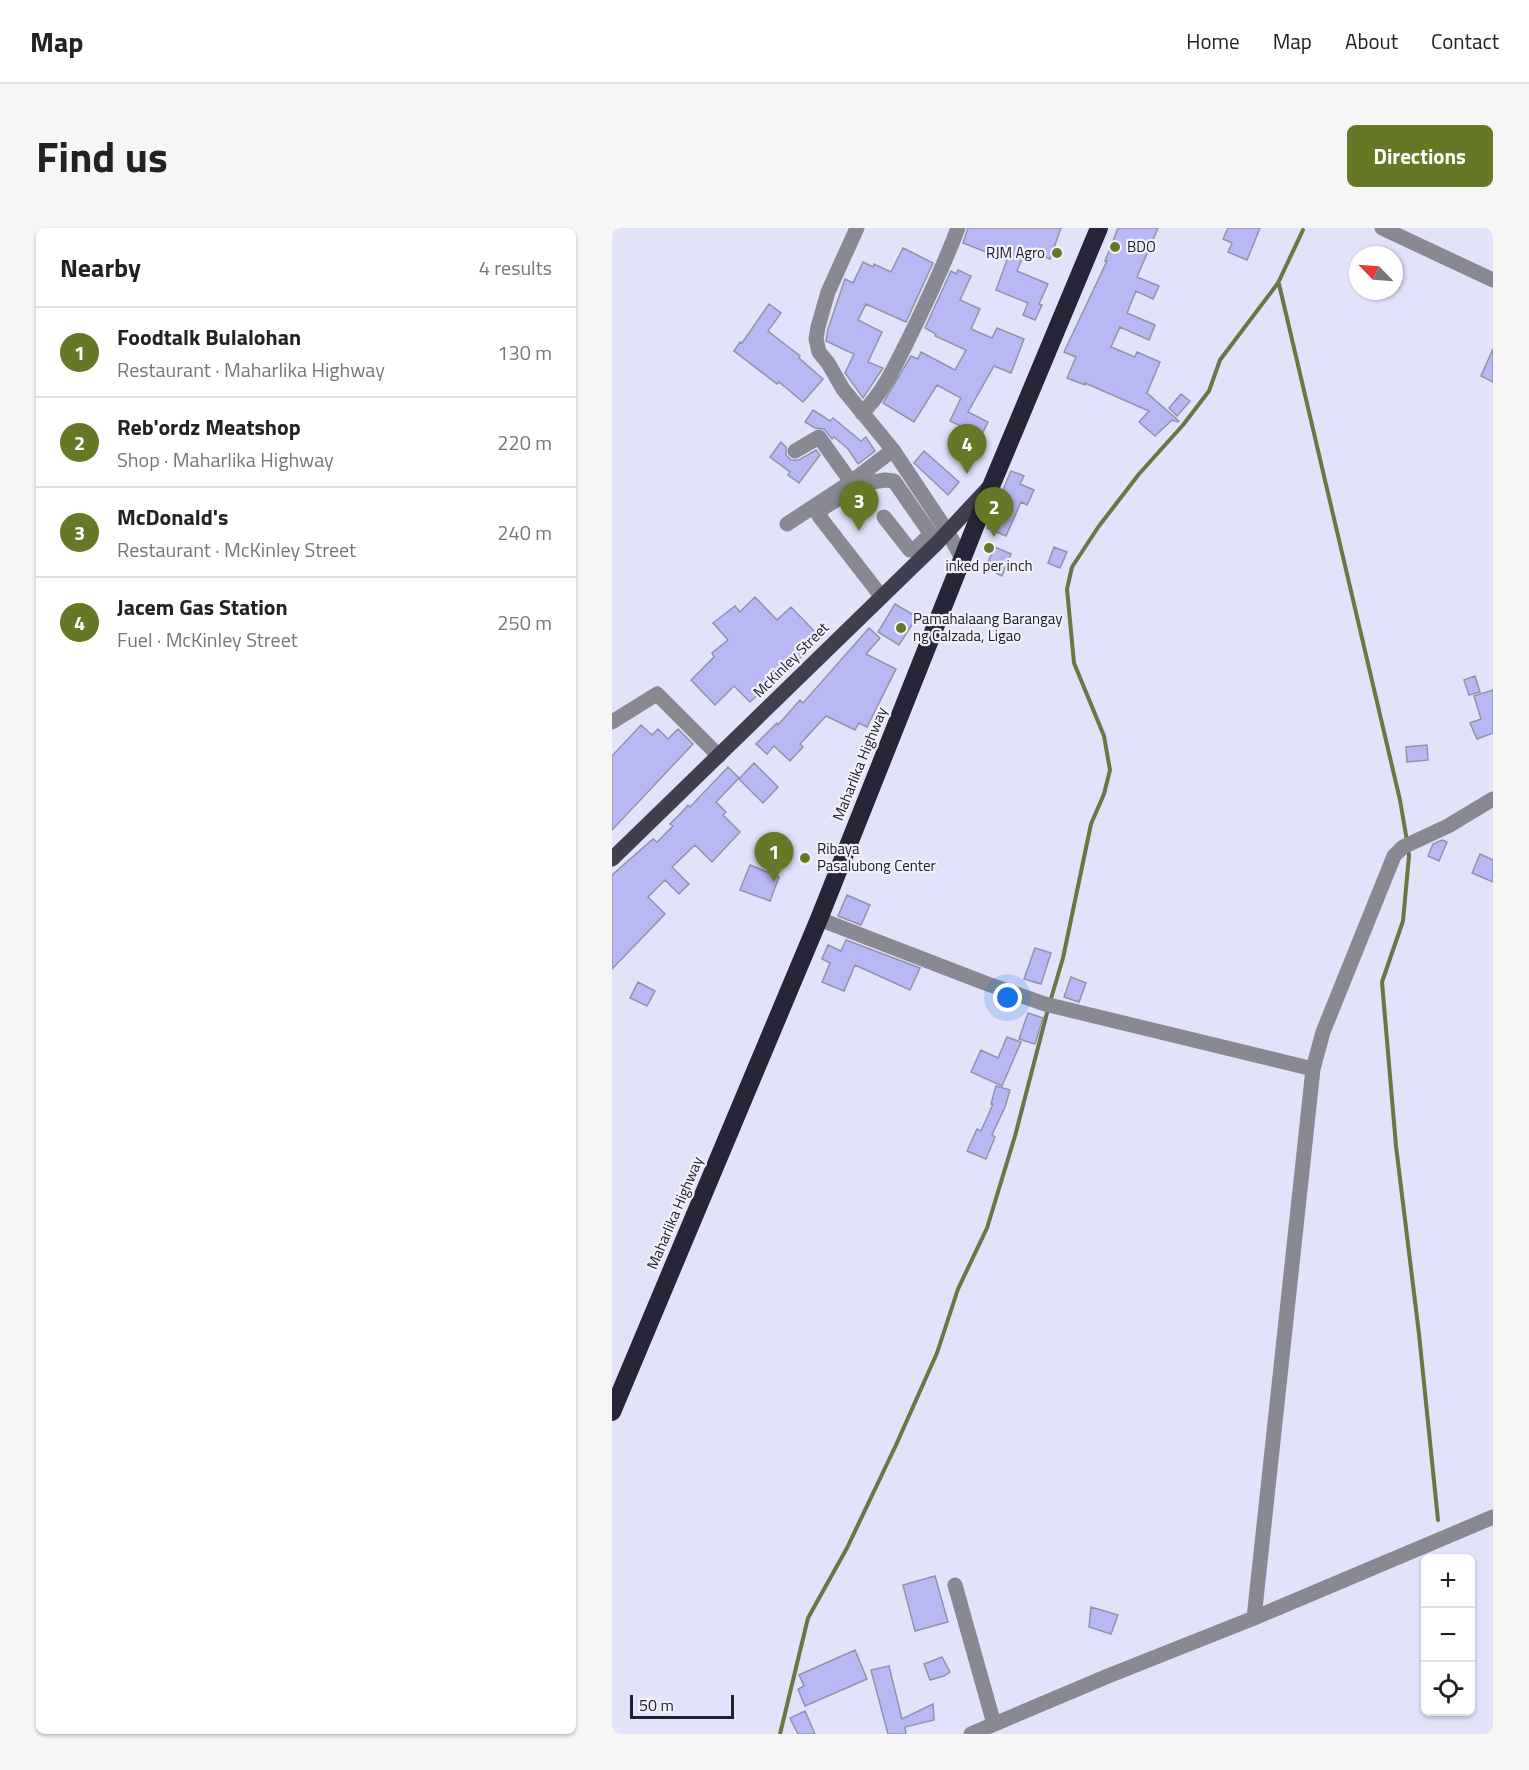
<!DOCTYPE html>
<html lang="en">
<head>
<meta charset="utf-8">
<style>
  :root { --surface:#fff; --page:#f6f6f6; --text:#222; --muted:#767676; --line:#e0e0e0; --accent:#667725 }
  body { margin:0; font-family:"Titillium Web",sans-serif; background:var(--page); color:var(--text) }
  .controls { position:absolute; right:18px; bottom:18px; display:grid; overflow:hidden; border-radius:9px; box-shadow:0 2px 4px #0004 }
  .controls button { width:54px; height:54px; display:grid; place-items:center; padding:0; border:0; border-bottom:2px solid var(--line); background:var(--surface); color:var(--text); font:30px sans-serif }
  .compass { position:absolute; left:737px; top:18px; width:54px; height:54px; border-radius:50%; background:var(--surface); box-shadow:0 2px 4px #0004; rotate:295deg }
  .scale { position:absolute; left:18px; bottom:15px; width:104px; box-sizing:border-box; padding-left:6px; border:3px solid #212129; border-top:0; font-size:16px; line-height:21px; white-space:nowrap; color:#212129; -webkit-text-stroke:4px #f1f1fb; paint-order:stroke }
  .you { position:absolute; left:396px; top:770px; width:21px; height:21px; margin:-15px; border:4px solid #fff; border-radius:50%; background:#1a73e8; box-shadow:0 0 0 9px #1a73e833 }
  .badge { display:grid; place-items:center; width:39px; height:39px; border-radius:50%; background:var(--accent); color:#fff; font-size:20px; font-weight:700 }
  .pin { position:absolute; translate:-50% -50px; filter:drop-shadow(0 2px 3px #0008) }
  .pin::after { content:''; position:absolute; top:32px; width:21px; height:18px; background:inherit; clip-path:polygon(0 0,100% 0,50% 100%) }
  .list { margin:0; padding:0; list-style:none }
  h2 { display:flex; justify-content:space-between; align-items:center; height:78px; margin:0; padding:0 24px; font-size:26px }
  h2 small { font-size:20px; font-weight:400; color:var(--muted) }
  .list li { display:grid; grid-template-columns:39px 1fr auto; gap:18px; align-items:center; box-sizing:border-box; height:90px; padding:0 24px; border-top:2px solid var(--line) }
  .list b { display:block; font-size:22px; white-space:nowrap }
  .list p { margin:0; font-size:20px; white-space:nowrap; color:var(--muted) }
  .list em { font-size:20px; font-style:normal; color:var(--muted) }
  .icon { flex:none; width:33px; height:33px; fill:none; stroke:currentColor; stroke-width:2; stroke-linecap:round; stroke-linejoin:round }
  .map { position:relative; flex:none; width:881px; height:1506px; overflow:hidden; border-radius:9px }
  header { display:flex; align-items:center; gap:36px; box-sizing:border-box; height:84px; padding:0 30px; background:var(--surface); border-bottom:2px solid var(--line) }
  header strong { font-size:28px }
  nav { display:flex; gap:33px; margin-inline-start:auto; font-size:21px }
  .intro { display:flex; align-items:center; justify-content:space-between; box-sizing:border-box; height:144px; padding:0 36px }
  h1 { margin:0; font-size:42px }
  .button { padding:15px 27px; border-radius:9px; background:var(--accent); color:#fff; font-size:21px; font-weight:700 }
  main { display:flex; gap:36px; padding:0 36px }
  aside { flex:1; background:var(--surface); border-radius:9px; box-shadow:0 2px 4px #0004 }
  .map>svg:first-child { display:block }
</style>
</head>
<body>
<header>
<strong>Map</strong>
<nav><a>Home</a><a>Map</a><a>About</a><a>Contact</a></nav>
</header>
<div class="intro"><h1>Find us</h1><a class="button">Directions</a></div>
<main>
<aside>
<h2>Nearby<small>4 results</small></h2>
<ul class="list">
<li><span class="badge">1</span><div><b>Foodtalk Bulalohan</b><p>Restaurant · Maharlika Highway</p></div><em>130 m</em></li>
<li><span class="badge">2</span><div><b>Reb'ordz Meatshop</b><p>Shop · Maharlika Highway</p></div><em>220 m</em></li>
<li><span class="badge">3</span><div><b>McDonald's</b><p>Restaurant · McKinley Street</p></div><em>240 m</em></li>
<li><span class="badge">4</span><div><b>Jacem Gas Station</b><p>Fuel · McKinley Street</p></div><em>250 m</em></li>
</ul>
</aside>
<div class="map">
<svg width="881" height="1506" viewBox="0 0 881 1506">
  <rect width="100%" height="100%" fill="#e2e3fa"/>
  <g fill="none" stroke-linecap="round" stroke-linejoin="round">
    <!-- stream -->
    <path stroke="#6a7643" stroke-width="4" d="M667,56l121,516 7,41
      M796,620l1,8 -6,65 -21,61 14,164 23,188 19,186
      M438,774l13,-44 28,-134 13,-30 6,-24 -6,-34 -30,-73 -7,-74 5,-22 27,-41 40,-52 44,-49 26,-34 11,-31 58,-77 25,-53
      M168,1506l28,-116 39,-70 49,-103 41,-92 21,-64 29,-61 28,-92 33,-127"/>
  </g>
  <!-- building -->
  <path fill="#b8b8f4" stroke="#9293a9" stroke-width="1.5" d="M356,0h93l-11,31 -24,-10 -9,22 31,13 -9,20 3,1 -7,15 -12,-5 5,-12 -32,-13 11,-30 -44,-17z
    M506,0h40l-21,49 22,9 -6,13 -17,-8 -9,22 28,12 -6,15 -29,-13 -9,20 24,10 2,-5 23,10 -13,31 32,28 -1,1 -6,-2 -17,16 -16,-14 10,-11 -64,-28v2l-18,-7 9,-21 -12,-5 43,-91h-2z
    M616,0h32l-13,32 -19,-8 4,-9 -9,-4z
    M291,20l30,15 -27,59 -40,-18 -8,16 24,12 -14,30 15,6 -20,30 -18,-25 9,-19 -28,-13 2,-12 17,-50 8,4 10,-21 10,5 1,-3 17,8z
    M346,42l13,6 -11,24 20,9 -9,20 21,9 5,-10 27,11 -13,34 -17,-7 -26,46 20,10 -7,14 -31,-15 11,-23 -24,-13 -23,37 -31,-19 28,-47 7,3 3,-7 34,18 11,-20 -31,-14 1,-2 -11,-6 26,-57 5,3z
    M157,76l12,9 -13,18 32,25 -1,2 24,21 -20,23 -24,-20 -2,2 -43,-33 6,-9 2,1z
    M881,121v33l-12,-6z
    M569,166l9,7 -13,15 -8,-8z
    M201,182l17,11 3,-3 28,23 5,-4 9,14 -17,13 -10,-15 -14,-12 -2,2 -8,-10 -9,-1 -10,-6z
    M169,214l5,5v8l5,5h8l17,-10 4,5 -21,28 -11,-8 2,-3 -20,-15z
    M312,223l35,31 -11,13 -34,-32z
    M399,243l13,5 -4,8 14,6 -7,15 -6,-3 -15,34 -19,-8z
    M383,319l16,7 -9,22 -17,-8z
    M442,319l13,5 -7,16 -12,-5z
    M143,369l22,23 14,-13 28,29 -10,9 2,3 -15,14 -6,-6 -25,25 3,4 -18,17 -16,-16 -19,19 -24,-25 23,-23 -2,-4 16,-13 -15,-17 22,-17 5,6z
    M283,376l22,13 -18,28 -21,-13z
    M257,400l11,10 -14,16 30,15 -29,58 -8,-4 -4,7 -29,-14 -26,28 3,3 -13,14 -16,-15 -7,8 -11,-10 21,-21 1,2 22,-25 3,3z
    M863,448l5,16 -11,3 -5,-15z
    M881,462v43l-16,6 -7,-16 11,-4 -7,-23z
    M29,497l11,10 6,-6 10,10 10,-10 15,15 -81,86v-74z
    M815,517l1,15 -21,2 -1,-15z
    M142,535l24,24 -15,16 -24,-24z
    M116,539l11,11 -23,24 10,10 -3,3 17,17 -28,30 -17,-17 -23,22 17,17 -10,10 -14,-14 -17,17 17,17 -53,55v-94l41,-36 4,3 16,-16 -3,-2 11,-11 7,-8 2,2z
    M830,612l5,2 -8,19 -11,-5 5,-12z
    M868,626l13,6v22l-21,-9z
    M138,637l29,12 -9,24 -30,-11z
    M235,667l23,10 -9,20 -23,-9z
    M234,712l74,28 -10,22 -55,-25 -11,26 -22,-9 8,-19 -8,-4 6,-14 13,6z
    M423,720l16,5 -10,31 -17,-5z
    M459,749l15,6 -7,19 -15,-5z
    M26,754l17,9 -8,15 -17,-8z
    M416,785l15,5 -8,26 -16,-5z
    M395,809l14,5 -19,44 -31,-14 10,-22 17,8z
    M384,858l14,4 -5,17 -13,28 3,2 -9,22 -19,-8 10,-22 4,2 12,-27h-2z
    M323,1348l13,46 -33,9 -12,-46z
    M479,1379l27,8 -7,19 -22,-7z
    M243,1422l12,29 -62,27 -7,-17 6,-3 -5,-11z
    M330,1429l8,15 -6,4 -14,4 -6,-16z
    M277,1438l13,53 31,-15 1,16 -29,7 1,7h-18l-17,-64z
    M193,1483l10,23h-17l-8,-16z"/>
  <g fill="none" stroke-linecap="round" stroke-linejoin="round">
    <!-- minor -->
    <path stroke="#888992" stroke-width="15" d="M245,0l-29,64 -10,35 -2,12 3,13 9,11 15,26 50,61 54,81 15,27
      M770,0l111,52
      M250,185c22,-21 35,-51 49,-79 17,-35 33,-69 47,-106
      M183,223l24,-14 32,45
      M249,256l24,-4 9,1 43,62
      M234,266l-23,14 -4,8 62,80
      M272,289l26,33h4l17,-16
      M175,296l64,-42 42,-32
      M0,494l45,-28 62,62
      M207,691l166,64 60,21 268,65 10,-37 71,-176 9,-9 45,-21 45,-27
      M343,1357l39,139
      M642,1390l59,-549
      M359,1506l137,-58 146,-58 239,-101"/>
    <!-- major -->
    <path stroke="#3f3f4f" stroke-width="15" d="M0,631l325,-316 53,-57"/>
    <!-- highway -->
    <path stroke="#262638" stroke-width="18" d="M0,1184l207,-493 173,-435 107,-256"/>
  </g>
  <!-- markers -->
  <g fill="#667725" stroke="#f1f1fb" stroke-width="2">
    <circle cx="503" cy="19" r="6"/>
    <circle cx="445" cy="25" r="6"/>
    <circle cx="377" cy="320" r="6"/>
    <circle cx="289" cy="400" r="6"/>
    <circle cx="193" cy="630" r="6"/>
  </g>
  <g text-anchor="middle" stroke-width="4.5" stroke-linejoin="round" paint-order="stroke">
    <!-- poi labels -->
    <g font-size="15" fill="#212129" stroke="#f1f1fb" text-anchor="start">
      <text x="515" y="24">BDO</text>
      <text x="433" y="30" text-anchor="end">RJM Agro</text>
      <text x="377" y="343" text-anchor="middle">inked per inch</text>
      <text x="301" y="396">Pamahalaang Barangay<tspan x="301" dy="17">ng Calzada, Ligao</tspan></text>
      <text x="205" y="626">Ribaya<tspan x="205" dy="17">Pasalubong Center</tspan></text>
    </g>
    <!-- street labels -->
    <g font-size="15" fill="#212129" stroke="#f1f1fb">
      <text transform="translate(179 432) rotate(-45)" y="5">McKinley Street</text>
      <text transform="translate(248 536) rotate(-68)" y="5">Maharlika Highway</text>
      <text transform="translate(63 985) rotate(-67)" y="5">Maharlika Highway</text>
    </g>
  </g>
</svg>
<div class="controls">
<button>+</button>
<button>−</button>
<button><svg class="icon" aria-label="locate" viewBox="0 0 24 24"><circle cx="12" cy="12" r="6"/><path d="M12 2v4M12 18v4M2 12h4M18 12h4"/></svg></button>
</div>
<svg class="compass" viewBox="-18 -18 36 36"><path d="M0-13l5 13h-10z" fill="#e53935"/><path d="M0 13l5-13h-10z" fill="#767676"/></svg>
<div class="scale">50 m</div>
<div class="you"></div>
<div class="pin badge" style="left:162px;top:654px">1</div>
<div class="pin badge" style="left:382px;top:309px">2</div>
<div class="pin badge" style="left:247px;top:303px">3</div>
<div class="pin badge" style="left:355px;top:246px">4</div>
</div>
</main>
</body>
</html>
